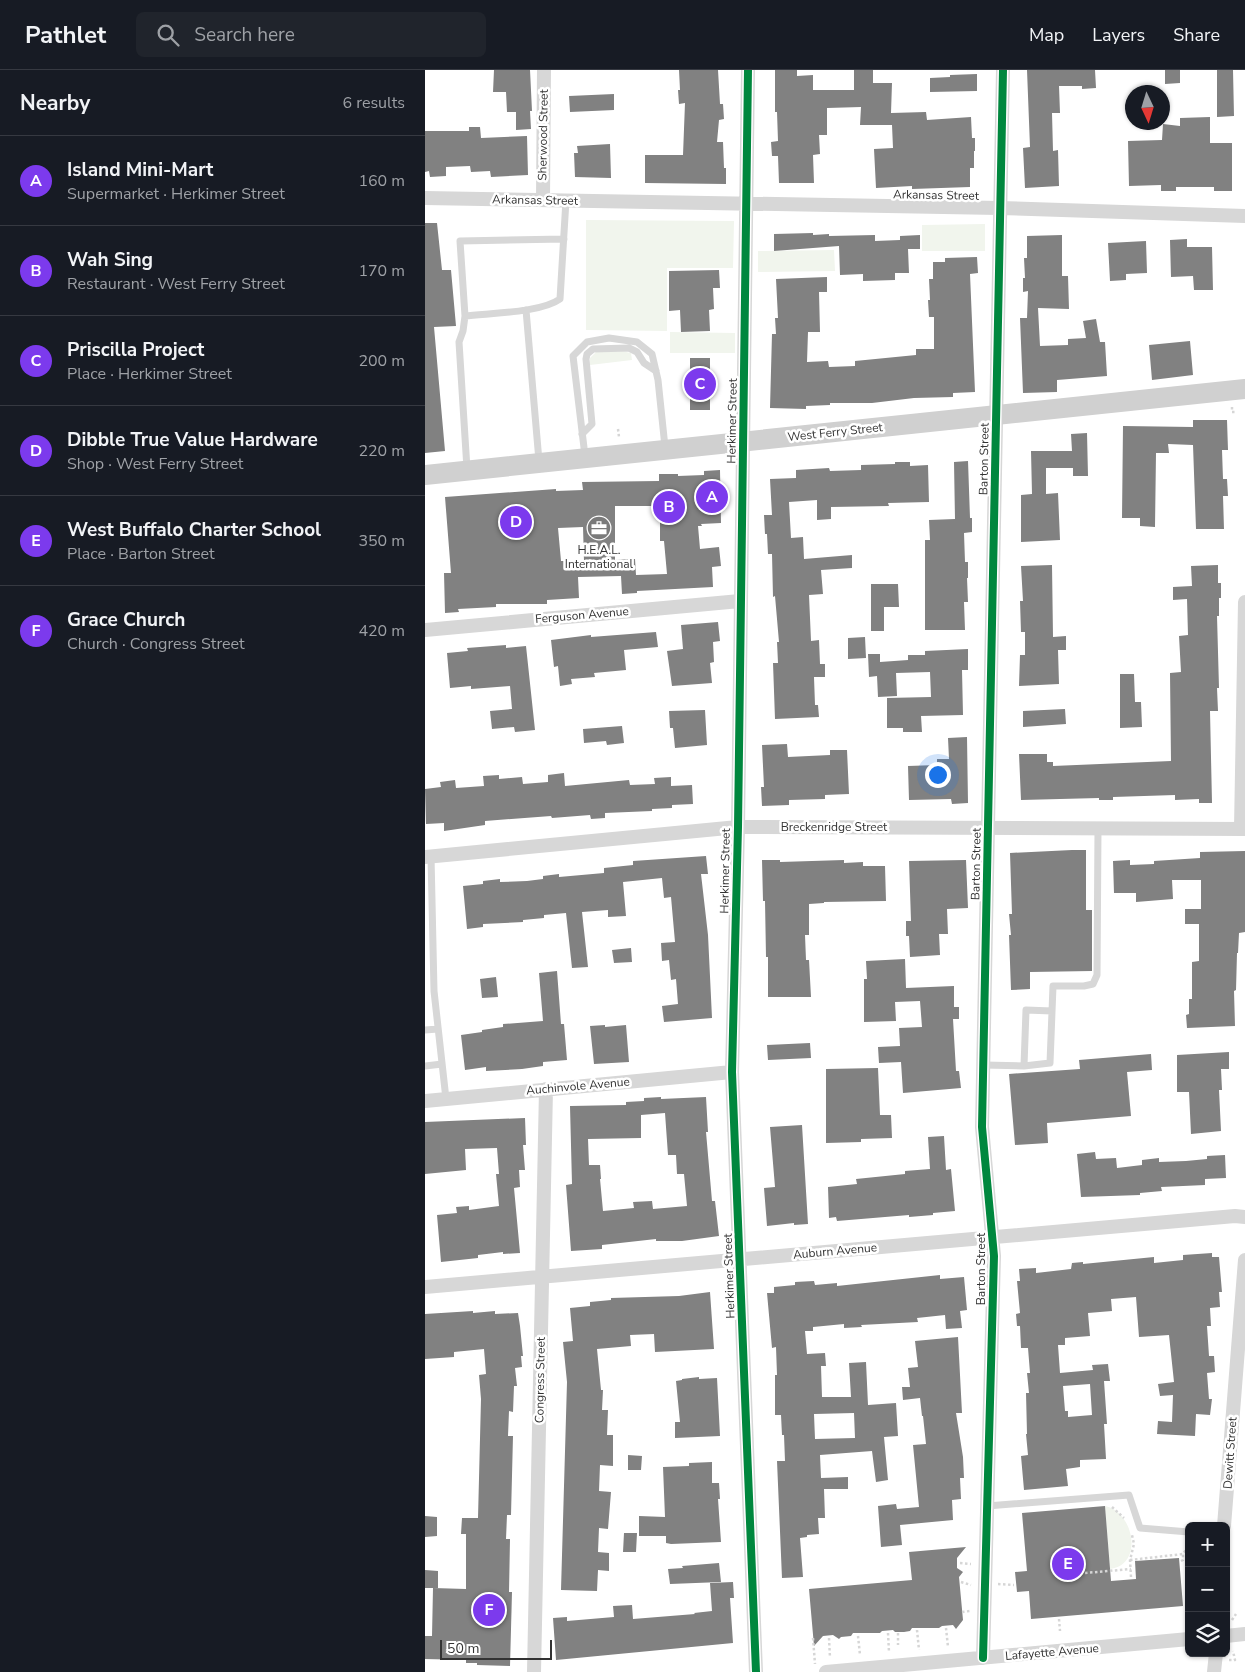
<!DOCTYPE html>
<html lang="en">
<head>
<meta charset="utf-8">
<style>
  :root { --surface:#171b24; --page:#20242c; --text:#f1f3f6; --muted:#9ea1a6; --line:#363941; --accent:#7c3aed }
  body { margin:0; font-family:"Nunito Sans",sans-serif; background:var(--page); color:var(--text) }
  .controls { position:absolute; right:15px; bottom:15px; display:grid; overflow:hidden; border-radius:8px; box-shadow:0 1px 4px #0004 }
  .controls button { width:45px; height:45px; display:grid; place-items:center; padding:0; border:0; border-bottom:1px solid var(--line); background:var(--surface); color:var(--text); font:25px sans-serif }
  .compass { position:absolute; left:700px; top:15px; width:45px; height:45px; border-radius:50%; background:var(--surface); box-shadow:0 1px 4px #0004; rotate:176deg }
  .scale { position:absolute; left:15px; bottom:12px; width:112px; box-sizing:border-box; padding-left:5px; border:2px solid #333; border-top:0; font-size:14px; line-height:18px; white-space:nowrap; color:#333; -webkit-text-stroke:4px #fff; paint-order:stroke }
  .you { position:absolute; left:512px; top:704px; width:18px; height:18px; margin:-12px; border:4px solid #fff; border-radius:50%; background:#1a73e8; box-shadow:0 0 0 8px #1a73e833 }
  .badge { display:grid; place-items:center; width:32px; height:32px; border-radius:50%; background:var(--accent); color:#fff; font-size:16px; font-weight:700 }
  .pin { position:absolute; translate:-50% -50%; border:2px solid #fff; box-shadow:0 1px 5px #0006 }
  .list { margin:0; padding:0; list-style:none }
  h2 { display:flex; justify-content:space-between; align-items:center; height:65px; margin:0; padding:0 20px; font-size:21px }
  h2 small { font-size:16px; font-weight:400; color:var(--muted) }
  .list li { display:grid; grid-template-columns:32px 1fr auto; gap:15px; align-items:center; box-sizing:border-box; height:90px; padding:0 20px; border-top:1px solid var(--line) }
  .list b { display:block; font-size:19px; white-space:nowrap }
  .list p { margin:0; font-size:16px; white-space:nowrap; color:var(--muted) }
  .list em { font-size:16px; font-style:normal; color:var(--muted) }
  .icon { flex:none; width:28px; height:28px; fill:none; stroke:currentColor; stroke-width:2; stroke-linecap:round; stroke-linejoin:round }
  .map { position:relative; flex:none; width:820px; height:1602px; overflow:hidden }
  header { display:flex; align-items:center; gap:30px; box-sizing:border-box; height:70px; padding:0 25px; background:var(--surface); border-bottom:1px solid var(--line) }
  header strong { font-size:24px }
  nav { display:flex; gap:28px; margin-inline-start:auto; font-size:18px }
  .search { width:350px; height:45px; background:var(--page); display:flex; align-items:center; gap:12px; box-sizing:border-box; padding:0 18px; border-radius:8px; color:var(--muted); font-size:19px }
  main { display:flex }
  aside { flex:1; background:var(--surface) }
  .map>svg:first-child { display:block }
</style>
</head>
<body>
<header>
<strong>Pathlet</strong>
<div class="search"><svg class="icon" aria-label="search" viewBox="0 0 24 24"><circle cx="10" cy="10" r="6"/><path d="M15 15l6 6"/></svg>Search here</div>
<nav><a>Map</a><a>Layers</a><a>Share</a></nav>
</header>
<main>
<aside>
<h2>Nearby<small>6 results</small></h2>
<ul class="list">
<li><span class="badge">A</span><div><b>Island Mini-Mart</b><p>Supermarket · Herkimer Street</p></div><em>160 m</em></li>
<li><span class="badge">B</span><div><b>Wah Sing</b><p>Restaurant · West Ferry Street</p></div><em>170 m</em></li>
<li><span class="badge">C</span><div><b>Priscilla Project</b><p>Place · Herkimer Street</p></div><em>200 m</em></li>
<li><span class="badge">D</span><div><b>Dibble True Value Hardware</b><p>Shop · West Ferry Street</p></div><em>220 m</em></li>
<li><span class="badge">E</span><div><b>West Buffalo Charter School</b><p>Place · Barton Street</p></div><em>350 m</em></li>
<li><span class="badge">F</span><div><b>Grace Church</b><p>Church · Congress Street</p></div><em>420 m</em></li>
</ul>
</aside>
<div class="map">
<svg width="820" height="1602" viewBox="0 0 820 1602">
  <rect width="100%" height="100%" fill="#fff"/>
  <!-- green -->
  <path fill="#f1f5ed" d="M161,150l148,1 -1,47h-66v63l-81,-1z
    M560,154v27h-63v-26z
    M409,180l1,21 -77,1v-21z
    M245,262l65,1v20h-65z
    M196,281l10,2 1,7 -42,5v-7l6,-6z
    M680,1436c28,5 40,58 5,63z"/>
  <!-- building -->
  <path fill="#818181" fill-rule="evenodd" d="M69,0h36l2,41h-2l1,18 -15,1v-18h-9l-1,-20h-13z
    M254,0h39l2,34h3l1,15 -5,1 -2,22h6l1,26h2v16l-81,-1v-28h38l2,-52 -6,1 -1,-14h2z
    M350,0h22v6l16,-1v15h41v-20h19v13h19l-1,30 35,-1 1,8 44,-3 1,21h3v13h-1v17h-4v19l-58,2v-3l-36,2 -2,-39 19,-1 -1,-23h-32l1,-18 -34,1v27h-8l1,19 -7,1 1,28h-35l-1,-27h-6l-1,-14 7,-1 -1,-29h-2z
    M602,0h68l1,18 -14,1v-3h-23l1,27h-8l1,38 5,-1 1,36 -34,2 -2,-40 7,-1z
    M740,0h15v13l-15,1z
    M792,0h16l1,46 -17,1z
    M552,4v17l-47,1v-14l20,-1v-2z
    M189,24v16l-44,2 -1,-16z
    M785,47v26h22v48h-18v-4h-38v4h-15v-6l-32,1 -1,-45 34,-1 1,-16 17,2v-8z
    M44,57h11l1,11 46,-2 1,39 -37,2 -1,-6 -19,1 -1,-6 -24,1v9l-16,1 -1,-6 -4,1v-41h44z
    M185,74l1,34 -36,-1 -1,-24h4l-1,-7z
    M0,153h12l5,47h9l5,56 -22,1 11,124 -20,2z
    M388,163v2l16,-1v2l46,-1v6l25,-1v-4l20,-1v14h-12l1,24h-14v7l-32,1v-7l-23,1 -1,-29 -65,5v-17z
    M637,165v41h6l1,33 -31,-1 2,38 28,-1v-6l18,-1 -3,-17 13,-2 4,23h5l2,34 -50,4v12l-34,1 -3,-75h7l1,-27 -5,1v-14h2l-1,-20h3v-22z
    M762,169v8h25l1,43h-19l-1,-14 -22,1 -1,-37z
    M721,171l1,32 -21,1v6l-16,1 -2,-38z
    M552,187l1,16 -8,1 5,118 -22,1v4l-39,1 -42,5h-42v2l-24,1v3l-36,-1 2,-74h4l-1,-16h3l-2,-39 51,-2v15h-8l1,40h-12l-1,30 21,-1 1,6 26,-1v-5l61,-6v-6h18v-32h-5l-1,-17h2l-1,-21h4v-17h12v-4z
    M294,200l1,18h-7l1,21 -5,1 1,21 -29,1 -1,-22 -11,1v-40z
    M765,271l3,34 -41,5 -3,-35z
    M265,288h20v52h-20z
    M768,350h34l1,30h-6l1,29h4l1,17h-5l1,33h-28l-3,-84 -25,-1 1,9h-13l-1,74 -15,-1v-8h-18l1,-92 70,1z
    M662,363l1,43h-15v-8h-27v26l12,-1 2,47 -39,2v-47l11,-1 -1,-43h41l-1,-17z
    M543,391l2,57h2v14l-8,1 1,29h3v16h-1l1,24h-4l1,28h-40v-90h5l-1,-20 26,-1 -1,-57z
    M470,392h15v4l18,-1 1,37 -41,1 1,3 -58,1v12l-14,1v-20l-28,2 2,36 12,-1 1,22 48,-4v13l-31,2 2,24 -14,1 2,46 8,-1 1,24h5v13h-11l1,28h3l1,12 -44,2 -2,-56h5l-1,-21h2l-4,-46 -2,1 -1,-43h-4l-1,-20h-2l-1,-19h8l-2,-36 26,-1v-8l33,-2 1,3 31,-1v-5l34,-1z
    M295,400l1,53 -20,1 1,2h-4l2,23 19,-2 2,19 -9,1 1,20 -76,4v2l-15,1 -1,-18 -43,1 1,21 -32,2v4h-51v3l-38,2 1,3 -14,1 -1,-40h7l-6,-76 111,-8v2l27,-1 -1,-8 77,-1v-7h19v2l26,-1v-4zM190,436h45v35h4l3,33 -31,1 -1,-16 -20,1zM158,457l1,34h-23l-3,-33z
    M627,495l1,72 13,-1v14h-8l1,34 -40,2 1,-31h5v-23h-4l-1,-31h3l-2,-35z
    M793,495v18h3v15h-2v18h-2l2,72h-2l1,23h-8l2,92h-13v-4l-24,1v-5l-62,2v3h-14v-2l-78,2 -2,-46h28v8h6v4l118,-5 -1,-88 11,-1 -2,-36 9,-1 -1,-36 -14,1v-13l19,-1 -1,-20z
    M446,514h27l1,23h-15v24h-13z
    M293,552l2,19 -7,1 1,20 -4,1 2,20 -40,3 -5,-35 16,-2 -2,-24z
    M231,562l2,15 -34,3 2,20 -32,3 1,4 -24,2 1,5 -12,2 -2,-20 -4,1 -3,-27 40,-5v2z
    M440,567l1,21 -18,1v-21z
    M81,575v3l20,-2 9,84 -20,2 -1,-5 -22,2 -2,-18 22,-2 -2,-23 -39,3v-3l-21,2 -3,-35 21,-2 -1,-3z
    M543,579v21h-6l1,45 -42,1 1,16h-19v-4h-16v-30l44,-1 -1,-25 -34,1 1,23 -19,1 -1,-21 -8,1 -1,-23h12v8l28,-2v-5h17v-4z
    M695,604h14l1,28h6l1,25 -22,1z
    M640,639l1,15 -43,3v-16z
    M280,640l2,35 -32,3 -2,-20h-3l-1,-17z
    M197,656l2,17 -17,2 -1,-4 -22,2 -1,-14z
    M542,667l1,66 -16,1 -1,-5 -42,1 -1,-34 29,-1v-6h12l-1,-21z
    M362,674l1,13 42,-2v-5h17l2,44 -24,1v4l-36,1v5l-27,1 -1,-19h3l-2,-42z
    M139,703l1,13 64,-6 1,5 25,-1 -1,-6 17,-1v9l21,-1 1,19 -21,1v3l-20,1v2l-47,2v5l-14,1 -1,-4 -38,3 -1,-2 -66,5v4l-41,6v-8l-18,1 -1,-35 16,-2 -1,-5 15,-2 1,8 28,-2 -1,-10 16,-1v4l23,-2 1,7 25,-2v-7z
    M647,780h14v60h6v61l-62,1v17l-19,1 -2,-55h2l-2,-21h3l-2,-61z
    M820,781v81l-6,1 -1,20h-1l-1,37 -2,1 1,35 -48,2 -1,-13 3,-1v-15h3v-37l7,-1v-37h-14v-15h16v-29h-29l1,19 -37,3v-9h-22l-1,-32 17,-1v5l24,-1v-3l46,-3v-6z
    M281,786l2,18h-7l7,61 4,83 -48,4 -2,-16 16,-2 -2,-25 -5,1 -2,-20 -7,1 -1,-18 14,-1 -4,-45 -7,1 -2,-20 -39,4 3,34 -18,1v-7l-26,2 6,55 -16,1 -6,-55 -22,2v3l-21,2v2l-40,2v3l-16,2 -4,-43 20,-2v-3l17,-2v3l27,-1 16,-2v-3l16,-2v3l45,-4v-5l29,-3v-4z
    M337,790h18v2l64,-2v3l19,-1v4h22l1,35 -62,1v1l-15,1v31h-4l1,25h3l2,37h-43v-40h-2l-1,-56h-2z
    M541,790l2,48 -21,1 1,25h-9l1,21 -30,2 -1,-21h-3v-15h5l-2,-60z
    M206,878l1,14 -18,1 -2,-13z
    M480,889l1,29 48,-2v21h5v12h-6l3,52h3l2,17 -58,5 -2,-31 -22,1 -1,-16 22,-1 -1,-18 23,-1 -2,-26 -25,1 1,19 -32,1v-43h3l-1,-18z
    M132,901l4,53h3l3,36 -24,2v4l-21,3 -36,2v-4l-21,3 -4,-35 21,-3v-2l21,-3v-3l40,-3 -4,-48z
    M71,907l2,20 -16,1 -2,-19z
    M180,955v2l21,-2 3,37 -35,2 -4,-38z
    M385,973l1,15 -43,2 -1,-15z
    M804,982v17h-8l1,21h-3l2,41 -30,3 -2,-42h-12v-37z
    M726,984l1,16 -25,2 4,44 -84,7 1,20 -33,2 -6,-71 71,-5 -1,-9z
    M453,998l2,47h11l1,23 -31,1v3l-35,1v-74z
    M236,1027v2l45,-2 2,35h-2l6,69h3l4,35 -37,5h-26v-2l-54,6v4l-31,2 -5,-66 6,-1 -2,-78 56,-1v-3l18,-1v-3zM240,1043l3,42h8l1,19h7l3,32 -34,3 -1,-8 -19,1 1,6 -31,3 -3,-32h1l-1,-14h-11l-1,-26 53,-1v-23z
    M100,1048l1,27h-3l2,25h-6l1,17 -6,1 6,65 -17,1v-2l-25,3v3l-37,4 -4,-47 20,-2 -1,-6 13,-1v4l30,-4 -3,-32h3l-2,-26 -32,1 1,21 -41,4v-52z
    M377,1055l6,99 -14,1v-2l-27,3 -3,-38 11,-1 -5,-60z
    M519,1066l2,34 5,-1 4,42 -22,2v2l-24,2v-2l-72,6 -1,-4 -7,1 -1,-31 29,-3 -1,-5 49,-5v-3l25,-2 -2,-32z
    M670,1082l1,7 20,-1 1,10 25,-3v-5l17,-2v4l27,-1 21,-2v-3l18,-1 1,23 -21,1v6l-44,2 1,4 -22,2v2l-59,2 -4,-43z
    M787,1183v4h7l3,35h-3l1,15 -10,1 1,18h-4l2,30h5l1,16 -8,1 2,26h3l-2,16 -14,-1 -1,22 -38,-2 1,-13 14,1 1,-27 -13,1 -2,-12 16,-2 -5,-47 -30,2 -3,-40 -25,2 1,12 -24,2 2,23 -25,2v7h-7l2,28 33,-3 -1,-5 16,-1 2,17h-6l3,43h-3l2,35 -26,1v7l-14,2 2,17 -44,4 -3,-34 7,-1 -2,-21h1l-1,-41h3l-2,-20h3l-2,-25h-7l-1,-22h-3l-1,-12 4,-1 -3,-32h3l-1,-12 17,-1v5l35,-4 1,-6 11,-1v2l71,-7v6l29,-3v-5zM665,1314l2,31 -24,2v-6h-3l-2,-25z
    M515,1205v4l24,-2 3,33 -7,1 2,17 -16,1 -1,-14 -28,3 1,4 -57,3 1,2 -18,1v-4l-31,3v4h-8l2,23 18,-1 1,13h-5l1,31h29l-2,-34 17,-1 2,43 28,-2 2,33 -14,1 4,43 -12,2 -4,-31 -52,4 1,23 27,-1v12h-24l1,29h-7l1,16 -12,1v2l-7,1 3,39 -21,1 -5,-117h8l-1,-26h-2l-1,-20h-6v-40h2l-1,-28 -4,1 -5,-55h7v-6l21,-2v-3l19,-1 1,4 22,-2v3zM429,1343l1,25 -40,1 -1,-25z
    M285,1222l4,57 -59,3 -1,-18 -24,1 1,11 -34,3 4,41h2l-1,20h6l-1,25h6v31l-13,-1 -1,26 12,1 -3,37 -9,-1 -1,24 11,1v18l-11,-1 -1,21 -36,-1 6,-208 -4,-40 10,-1 -3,-33 20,-2v-4l21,-2v-2l68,-2z
    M48,1241v2l22,-2v3l23,-1 2,13 3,30h-2l1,11 -7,1 2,18h-3l-1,26 -4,-1 -1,25h5l-2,79h-4l-1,24h4l-1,53h3l-2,74 -33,-1v-2h-11v-3l-41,-1v-23h7l1,-48 33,1v-55h-5l1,-16h16l3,-119 -2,-24 7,-1 -2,-25 -30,3v5l-29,2v-45z
    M533,1267l4,76h-6l7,44 1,21h-4l1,21 -9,1 1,20 -53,5 2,20 -21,2 -3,-41 18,-2 1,5 22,-2 -6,-62 13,-1 -3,-28h-1l-2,-18 -17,2 -1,-13h8l-2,-19 10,-1 -3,-26z
    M274,1307v2l18,-1 3,58 -45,2v-16h5l-4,-41 6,-1v-1z
    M203,1385l14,1 -1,14h-13z
    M287,1392v21h7l1,16h-2l3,43 -50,2 -5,-1v-7h-27v-20l26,1 -2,-50 26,-1v-3z
    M680,1436l6,75 25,-2 -1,-18 44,-3 4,48 -152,13 -2,-28 -12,1 -2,-20 12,-1 -5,-58z
    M0,1446l12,1v19l-12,1z
    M199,1463h13l-1,19h-13z
    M541,1477l-9,11v10l6,4 -4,5 4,43 -7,9 -3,-4 -11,1 -3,2h-27l-2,3 -6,1h-9l-2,-2 -11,1 -2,2h-27l-2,3 -10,1 -2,2 -6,-4 -10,1 -9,10 -5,-57 103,-9 -3,-28z
    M294,1493l2,19 -51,2 -2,-15 15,-1 -1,-2z
    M0,1500l13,1v17h-13z
    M308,1512l1,16h-4l3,45 -177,17 -3,-42 14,-1v4l47,-4 -1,-11 19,-1 1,14 62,-5 -1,-1 18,-2 -2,-28z"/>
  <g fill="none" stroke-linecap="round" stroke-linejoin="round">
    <!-- path -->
    <path stroke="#d6d6d6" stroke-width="2.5" stroke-dasharray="2.5 2.5" stroke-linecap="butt" d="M807,337v5h5
      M193,359l1,8
      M687,1437l12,11
      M705,1490l53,-6
      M756,1491l2,-1v-6l6,-8
      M535,1493l11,1
      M660,1503l46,-4
      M706,1507l-1,-17 4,-16 -2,-9
      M536,1512l10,3
      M573,1514l16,1
      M537,1542l8,-1
      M634,1549l1,12
      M807,1550l4,-6
      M521,1558l2,19
      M492,1560l2,20
      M463,1563l1,19
      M473,1563v12
      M433,1566l2,19
      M388,1568l2,26
      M404,1568l1,20
      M804,1590h6l-2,-9"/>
    <!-- lane -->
    <path stroke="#d7d7d7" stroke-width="7" d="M139,169l-104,2 5,75c24,-3 76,-3 95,-17l6,-99
      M101,240l13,151
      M40,246l-2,15 -4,11 8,127
      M157,364l10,-10 -6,-65 1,-5 6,-5 36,-1 8,4 7,11 12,8
      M160,386l-12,-100 14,-14 22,-4 28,4 15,12 6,26 7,67
      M6,786l3,135 12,108
      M0,960l13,-1
      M559,995l40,1 26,-3 3,-77h31l9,-2 4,-9 1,-146
      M0,996l17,-2
      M599,996l2,-56 26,1
      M562,1436l142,-11 11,33 49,4"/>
    <!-- street -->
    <path stroke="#d7d7d7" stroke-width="14" d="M323,0l-10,757 -6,245 24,600
      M0,128l574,10 246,8
      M118,130l1,-130
      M0,560l315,-29
      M816,759l4,-227
      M0,787l313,-30 507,2
      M0,1031l307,-29
      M0,1217l810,-71 10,1
      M799,1456l21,-266
      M801,1566l19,-2
      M558,1588l11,-402 -12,-129 21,-1057
      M109,1602l12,-583
      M401,1602l363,-33
      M789,1602l2,-19"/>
    <!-- secondary -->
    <path stroke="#d0d0d0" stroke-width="20" d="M0,405l820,-86"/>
    <!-- cycleway casing -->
    <g stroke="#fff" stroke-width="11">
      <path id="cycleway" d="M323,0l-10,757 -6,245 24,600
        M558,1588l11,-402 -12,-129 21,-1057"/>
    </g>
    <!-- cycleway -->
    <use href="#cycleway" stroke="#00873e" stroke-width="8"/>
  </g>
  <!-- icons -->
  <defs>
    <g id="office-disc" transform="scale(1.25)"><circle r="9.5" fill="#7a7a7a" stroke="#fff"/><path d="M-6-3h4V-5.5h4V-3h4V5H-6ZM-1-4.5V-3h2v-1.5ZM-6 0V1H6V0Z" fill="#fff"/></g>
  </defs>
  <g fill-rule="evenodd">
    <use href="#office-disc" x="174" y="458"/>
  </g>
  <g text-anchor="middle" stroke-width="5" stroke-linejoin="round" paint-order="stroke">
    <!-- street labels -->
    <g font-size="12" fill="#333" stroke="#fff">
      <text transform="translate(118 65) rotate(-89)" y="4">Sherwood Street</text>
      <text transform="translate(511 125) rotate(1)" y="4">Arkansas Street</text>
      <text transform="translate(110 130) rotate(1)" y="4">Arkansas Street</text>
      <text transform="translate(307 351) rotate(-89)" y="4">Herkimer Street</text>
      <text transform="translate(410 362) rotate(-6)" y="4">West Ferry Street</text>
      <text transform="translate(559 389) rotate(-89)" y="4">Barton Street</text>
      <text transform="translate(157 545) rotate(-5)" y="4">Ferguson Avenue</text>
      <text x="409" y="761">Breckenridge Street</text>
      <text transform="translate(551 794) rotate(-89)" y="4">Barton Street</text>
      <text transform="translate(300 801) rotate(-89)" y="4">Herkimer Street</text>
      <text transform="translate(153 1016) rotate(-5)" y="4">Auchinvole Avenue</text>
      <text transform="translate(410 1181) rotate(-5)" y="4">Auburn Avenue</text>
      <text transform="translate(556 1199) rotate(-90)" y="4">Barton Street</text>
      <text transform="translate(304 1206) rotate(-92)" y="4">Herkimer Street</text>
      <text transform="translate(115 1310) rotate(-89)" y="4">Congress Street</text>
      <text transform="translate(805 1383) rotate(-86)" y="4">Dewitt Street</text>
      <text transform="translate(627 1582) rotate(-5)" y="4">Lafayette Avenue</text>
    </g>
    <!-- poi labels -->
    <g font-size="12" fill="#333" stroke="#fff">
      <text x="174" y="484">H.E.A.L.<tspan x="174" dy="14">International</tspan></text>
    </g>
  </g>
</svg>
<div class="controls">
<button>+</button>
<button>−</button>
<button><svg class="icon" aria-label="layers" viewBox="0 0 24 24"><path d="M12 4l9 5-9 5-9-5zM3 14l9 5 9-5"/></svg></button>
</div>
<svg class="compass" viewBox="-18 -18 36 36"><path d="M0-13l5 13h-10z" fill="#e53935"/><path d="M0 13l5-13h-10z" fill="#9ea1a6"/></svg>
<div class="scale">50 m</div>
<div class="you"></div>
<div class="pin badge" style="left:287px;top:427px">A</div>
<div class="pin badge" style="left:244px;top:437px">B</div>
<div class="pin badge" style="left:275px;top:314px">C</div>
<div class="pin badge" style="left:91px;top:452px">D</div>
<div class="pin badge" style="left:643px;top:1494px">E</div>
<div class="pin badge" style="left:64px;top:1540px">F</div>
</div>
</main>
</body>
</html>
